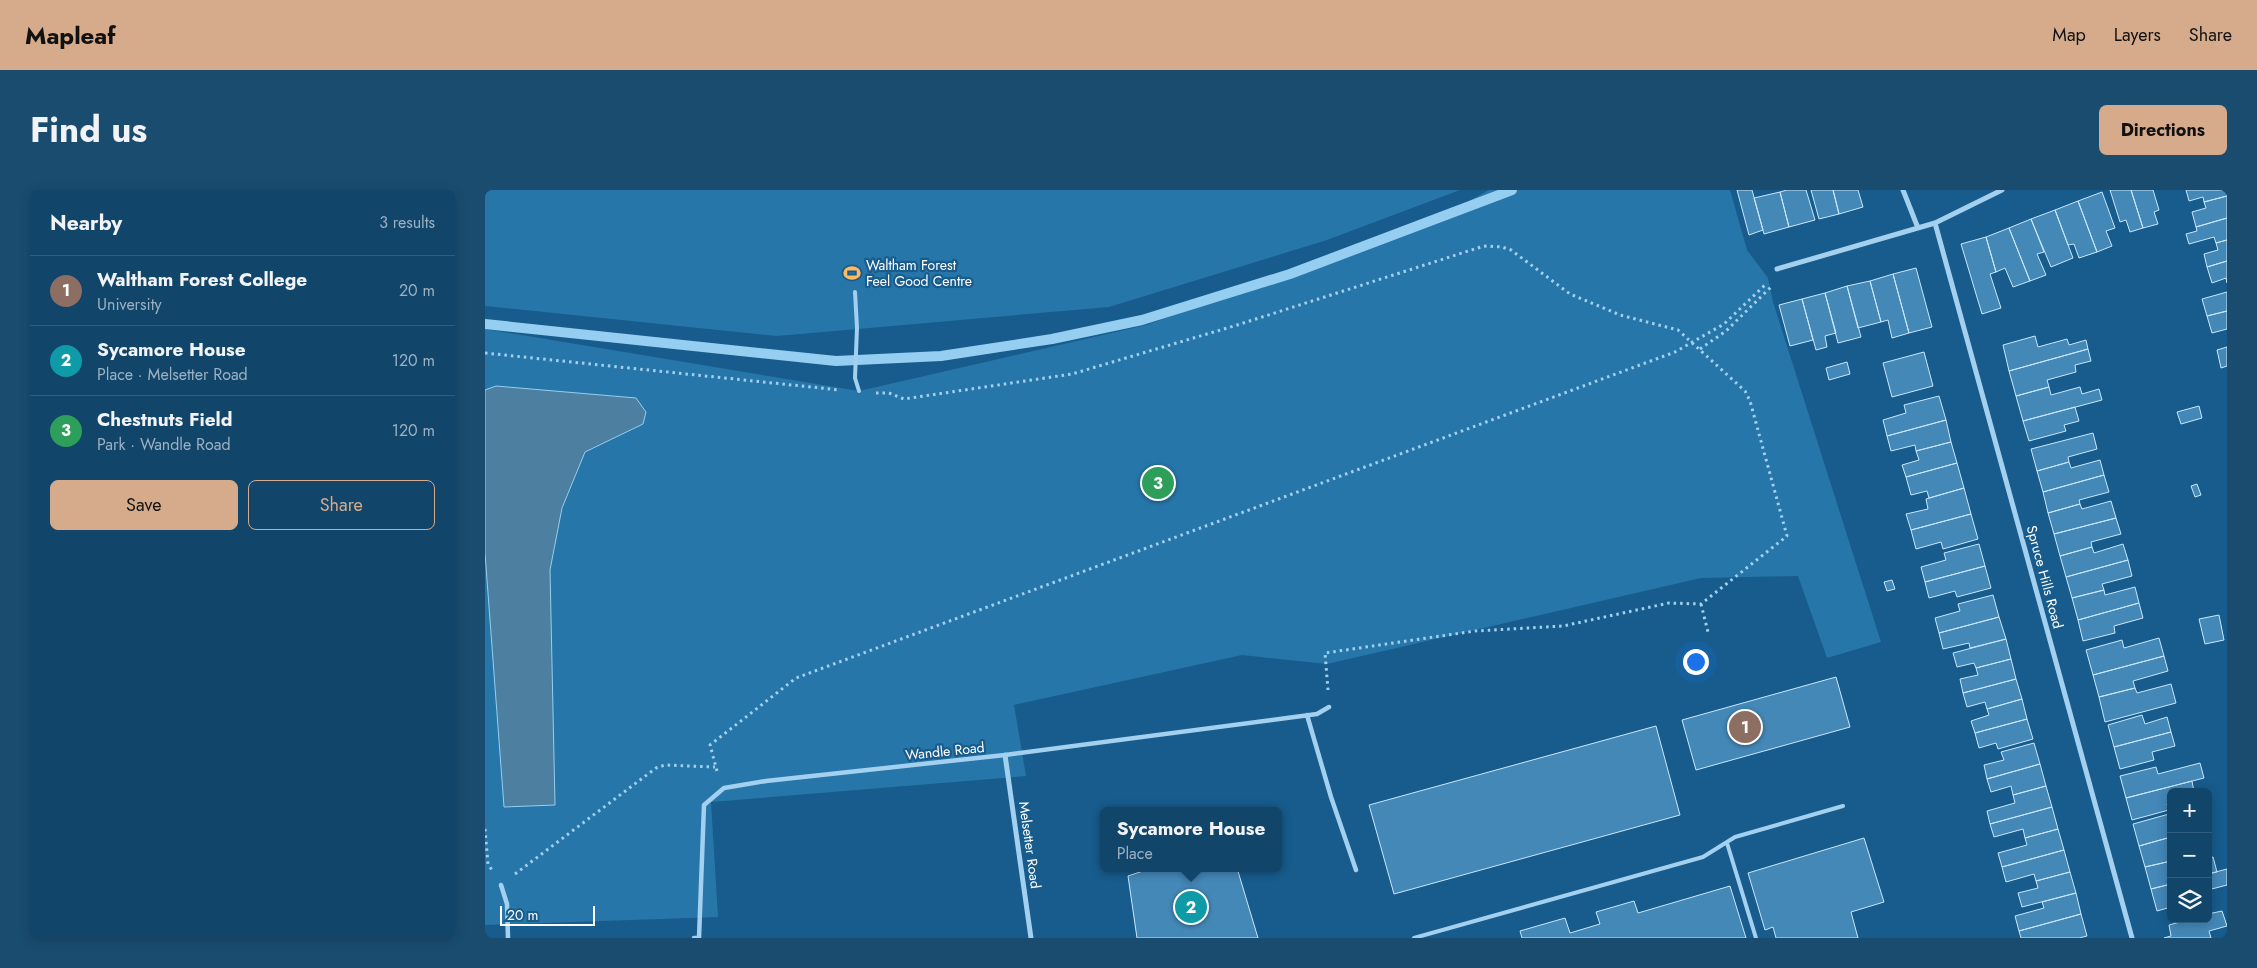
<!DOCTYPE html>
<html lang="en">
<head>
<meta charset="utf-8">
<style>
  :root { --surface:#11456a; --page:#1a4c70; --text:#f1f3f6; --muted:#9cb1c1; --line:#305d7e; --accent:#d6ab8b }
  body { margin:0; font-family:Jost,sans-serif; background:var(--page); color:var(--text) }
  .controls { position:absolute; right:15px; bottom:15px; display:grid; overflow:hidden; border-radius:8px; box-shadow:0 2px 12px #0003 }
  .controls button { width:45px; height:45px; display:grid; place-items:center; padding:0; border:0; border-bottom:1px solid var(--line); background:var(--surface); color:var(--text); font:25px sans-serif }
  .scale { position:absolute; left:15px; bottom:12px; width:95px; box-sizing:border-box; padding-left:5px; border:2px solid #fff; border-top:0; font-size:14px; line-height:18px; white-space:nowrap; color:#fff; -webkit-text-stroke:4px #175c8d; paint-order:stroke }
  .you { position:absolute; left:1210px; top:471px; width:18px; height:18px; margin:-12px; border:4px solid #fff; border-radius:50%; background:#1a73e8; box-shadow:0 0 0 8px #1a73e833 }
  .badge { display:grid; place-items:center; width:32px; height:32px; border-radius:50%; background:var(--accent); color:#fff; font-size:16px; font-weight:700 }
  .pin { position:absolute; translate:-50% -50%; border:2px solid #fff; box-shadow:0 1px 5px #0006 }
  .popup { position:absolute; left:615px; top:617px; width:182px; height:65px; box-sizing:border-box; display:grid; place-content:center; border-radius:8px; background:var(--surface); filter:drop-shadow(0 1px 4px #0005); font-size:16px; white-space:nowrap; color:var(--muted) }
  .popup b { font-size:19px; color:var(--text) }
  .popup::after { content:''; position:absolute; left:50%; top:100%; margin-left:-10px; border:10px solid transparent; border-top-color:var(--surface) }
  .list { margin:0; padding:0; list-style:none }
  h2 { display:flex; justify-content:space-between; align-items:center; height:65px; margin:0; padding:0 20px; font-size:21px }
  h2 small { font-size:16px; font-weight:400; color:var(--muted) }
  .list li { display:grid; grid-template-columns:32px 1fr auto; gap:15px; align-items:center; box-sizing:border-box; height:70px; padding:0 20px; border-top:1px solid var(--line) }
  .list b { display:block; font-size:19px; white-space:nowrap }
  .list p { margin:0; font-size:16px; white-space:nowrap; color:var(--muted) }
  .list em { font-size:16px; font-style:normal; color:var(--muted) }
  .actions { display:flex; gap:10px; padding:15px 20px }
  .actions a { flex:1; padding:11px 0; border:1px solid var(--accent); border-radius:8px; text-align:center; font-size:18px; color:var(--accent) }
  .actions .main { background:var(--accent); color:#111 }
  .icon { flex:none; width:28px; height:28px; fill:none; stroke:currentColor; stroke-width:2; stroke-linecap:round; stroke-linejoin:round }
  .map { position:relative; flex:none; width:1742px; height:748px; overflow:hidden; border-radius:8px }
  header { display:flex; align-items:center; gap:30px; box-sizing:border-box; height:70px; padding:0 25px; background:var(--accent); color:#111 }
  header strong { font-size:24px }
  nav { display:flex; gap:28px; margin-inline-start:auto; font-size:18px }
  .intro { display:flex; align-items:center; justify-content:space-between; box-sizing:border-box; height:120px; padding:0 30px }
  h1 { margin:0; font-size:35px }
  .button { padding:12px 22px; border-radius:8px; background:var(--accent); color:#111; font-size:18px; font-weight:700 }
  main { display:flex; gap:30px; padding:0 30px }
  aside { flex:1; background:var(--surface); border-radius:8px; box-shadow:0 2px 12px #0003 }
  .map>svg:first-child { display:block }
</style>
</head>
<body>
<header>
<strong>Mapleaf</strong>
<nav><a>Map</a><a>Layers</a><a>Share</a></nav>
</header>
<div class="intro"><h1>Find us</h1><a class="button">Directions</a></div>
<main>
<aside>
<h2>Nearby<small>3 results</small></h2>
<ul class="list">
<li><span class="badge" style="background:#8d6e63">1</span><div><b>Waltham Forest College</b><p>University</p></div><em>20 m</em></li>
<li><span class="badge" style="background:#0f9aa8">2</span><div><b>Sycamore House</b><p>Place · Melsetter Road</p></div><em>120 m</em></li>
<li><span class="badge" style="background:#2e9e5b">3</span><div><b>Chestnuts Field</b><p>Park · Wandle Road</p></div><em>120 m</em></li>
</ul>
<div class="actions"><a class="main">Save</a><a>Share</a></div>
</aside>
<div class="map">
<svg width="1742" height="748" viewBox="0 0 1742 748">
  <rect width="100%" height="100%" fill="#175c8d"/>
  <!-- green -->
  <path fill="#2776a9" d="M0,0h975l-133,50 -218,67 -332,29 -292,-30z
    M1004,0h241l17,60 21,28 5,24 108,340 -54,16 -29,-82 -97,2 -374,86 -85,-9 -228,50 12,71 -315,26 7,115 -233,8v-596l374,62 287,-66 274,-97z"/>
  <!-- water -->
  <path fill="#4d7fa1" stroke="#95cef1" d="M11,196l140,12 10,14 -3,12 -58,28 -23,56 -12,62 5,235 -51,2 -19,-254v-163z"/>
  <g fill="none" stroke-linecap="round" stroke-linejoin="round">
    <!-- stream -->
    <path stroke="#95cef1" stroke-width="10" d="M0,134l351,37 105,-5 111,-17 90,-19 148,-46 222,-84"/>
  </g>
  <!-- building -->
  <path fill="#4488b8" stroke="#c9e7fb" d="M1252,0h15l11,40 -14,5z
    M1302,0h19l9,30 -26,7 -9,-35z
    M1326,0h22l6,24 -20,5z
    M1348,0h25l5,17 -24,7z
    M1625,0h21l12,38 -13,4 -4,-12 -6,2z
    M1646,0h22l6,20 -5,2 4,12 -15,4z
    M1701,0h41v6l-23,6 -1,-5 -14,4z
    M1295,2l9,35 -25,7 -10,-36z
    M1617,2l13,36 -9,3 6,15 -15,6 -19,-51z
    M1742,6v22l-31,9 -4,-15 14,-4 -2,-6z
    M1593,11l19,51 -18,6 -5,-14 -6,1 -13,-35z
    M1570,20l18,48 -22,9 -20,-48z
    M1742,28v22l-11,3 -2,-6 -25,7 -3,-10 11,-3 -1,-4z
    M1546,29l13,33 -7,2 9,21 -16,6 -21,-53z
    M1524,38l21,53 -17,6 -8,-19 -9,4 -10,-35z
    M1501,47l10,35 -6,2 11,34 -19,6 -21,-70z
    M1742,50v21l-20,6 -3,-13 14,-4 -2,-7z
    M1742,71v22l-1,-5 -14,5 -5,-16z
    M1431,78l16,59 -23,6 -16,-59z
    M1408,84l16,59 -17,5 -4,-18 -7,2 -11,-41z
    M1385,91l11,41 -23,6 -11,-42z
    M1362,96l14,51 -23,6 -13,-50z
    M1742,102v19l-20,5 -5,-17z
    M1340,103l11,40 -11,3 2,11 -11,3 -14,-51z
    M1317,109l11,41 -23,6 -11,-41z
    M1742,121v18l-15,4 -5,-17z
    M1550,146l3,11 29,-8 2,6 17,-5 2,9 -79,22 -6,-26z
    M1742,157v19l-6,2 -4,-18z
    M1603,159l3,12 -16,4 1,7 -29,8 2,7 -33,9 -7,-25z
    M1439,162l9,34 -41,11 -9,-34z
    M1362,172l3,12 -21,6 -3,-12z
    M1564,197l2,8 29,-8 2,7 17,-5 3,11 -79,21 -7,-25z
    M1454,206l7,24 -59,16 -4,-16 23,-7 -2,-8z
    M1714,216l3,12 -21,6 -4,-12z
    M1590,217l4,14 -15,4 2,6 -37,10 -6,-20z
    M1461,230l5,22 -35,9 -1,-6 -24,6 -4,-15z
    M1608,243l4,16 -29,8 1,5 -32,9 -6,-22z
    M1466,252l6,21 -51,14 -4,-12 17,-5 -3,-9z
    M1615,270l4,15 -61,17 -6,-21 32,-9 2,6z
    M1472,273l7,25 -35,10 -2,-7 -16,4 -5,-18z
    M1619,285l5,17 -30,8 1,4 -32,9 -5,-21z
    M1712,294l4,11 -6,2 -4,-11z
    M1479,298l7,26 -60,16 -5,-16 22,-5 -2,-10z
    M1626,311l5,17 -62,16 -6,-21 32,-9 2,5z
    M1486,324l7,25 -35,10 -2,-7 -25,7 -5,-19z
    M1631,328l5,16 -30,8 1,5 -32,9 -6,-22z
    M1494,354l6,22 -60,16 -4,-15 25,-7 -2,-7z
    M1638,354l5,16 -62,17 -6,-21 32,-9 2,6z
    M1643,370l4,16 -30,8 2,6 -32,8 -6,-21z
    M1500,376l6,22 -34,9 -2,-6 -26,7 -4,-16z
    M1407,390l3,9 -8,2 -3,-9z
    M1650,397l4,16 -61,17 -6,-22 32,-8 1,5z
    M1508,405l6,22 -60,16 -4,-15 25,-7 -2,-7z
    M1654,413l4,15 -29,8 1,7 -32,8 -5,-21z
    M1734,425l5,25 -19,4 -6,-25z
    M1514,427l7,22 -36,9 -1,-5 -26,6 -4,-16z
    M1674,448l5,18 -71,19 -7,-25 36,-10 2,8z
    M1521,449l5,20 -35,9 -2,-5 -17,4 -4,-14z
    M1679,466l4,15 -35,10 2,7 -36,9 -6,-22z
    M1526,469l5,20 -53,14 -3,-14 18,-4 -2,-7z
    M1351,487l14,50 -154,43 -14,-50z
    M1531,489l6,20 -35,10 -2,-7 -18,5 -4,-14z
    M1686,494l5,19 -71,19 -6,-25 36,-9 2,5z
    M1537,509l5,20 -52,14 -4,-12 18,-6 -2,-6z
    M1657,525l3,9 22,-7 4,15 -57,15 -6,-22z
    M1542,529l6,20 -35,10 -2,-6 -17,5 -4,-15z
    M1171,536l24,89 -286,79 -25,-89z
    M1686,542l4,14 -23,6 2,8 -34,9 -6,-22z
    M1549,553l6,21 -53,15 -3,-14 20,-5 -3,-8z
    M1715,573l4,15 -78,20 -6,-22 36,-9 2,7z
    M1555,574l6,22 -33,9 -2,-9 -20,6 -4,-13z
    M1707,591l2,11h-23v11l-4,1 2,6 -37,10 -6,-22z
    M1561,596l6,21 -62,17 -3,-13 28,-8 -2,-8z
    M1567,617l6,22 -33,9 -2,-9 -29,8 -4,-13z
    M1684,624l2,23 -32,9 -6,-22z
    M1573,639l6,21 -62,17 -4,-14 29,-8 -2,-7z
    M1686,647v24l-26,6 -6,-21z
    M1379,648l20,64 -33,10 7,26h-82l-3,-11 -8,3 -17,-57z
    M1579,660l6,22 -34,9 -2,-7 -28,8 -4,-15z
    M1728,667l4,15 -9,2v-16z
    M1686,671v23l-20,5 -6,-22z
    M667,678h85l21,70h-121l-9,-62z
    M1742,679v16l-19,5v-16z
    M1585,682l6,21 -54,14 -4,-14 20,-5 -2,-7z
    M1686,694v23l-14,4 -6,-22z
    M1245,696l16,52h-224l-2,-7 45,-13 5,15 30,-9 -4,-12 38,-11 4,12z
    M1591,703l5,21 -62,17 -4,-15 29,-8 -2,-6z
    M1737,721l5,15 -18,5 2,7h-47l7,-2 -2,-11 22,-6h17v-5z
    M1596,724l6,22 -8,2h-58l-2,-7z"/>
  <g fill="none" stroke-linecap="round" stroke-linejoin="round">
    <!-- path -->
    <path stroke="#a3d0ef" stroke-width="3" stroke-dasharray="2.5 4" stroke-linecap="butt" d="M1215,159l26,-18 46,-45
      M0,163l355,37
      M391,203h13l15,6 168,-25 162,-48 250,-80 18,1 9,3 59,44 50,21 58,15 67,61 5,10 37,135 -86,68 -32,-1 -106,23 -88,5 -150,22 3,37
      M1216,414l7,28
      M232,581l-7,-26 86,-67 879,-326 49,-28 42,-40
      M0,639l3,35 4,6
      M30,684l141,-106 9,-3 50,2"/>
    <!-- service -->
    <path stroke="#a3d0ef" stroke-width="4" d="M370,102l2,36 -2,50 4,13
      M1242,653l29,95
      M929,748l289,-81 32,-20 108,-31"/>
    <!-- pedestrian -->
    <path stroke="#a3d0ef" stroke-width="4.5" d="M822,525l24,82 25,73
      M16,695l6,19 1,34
      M209,748h5l5,-133 20,-17 42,-7 239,-26 312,-41 12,-7"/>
    <!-- minor -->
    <path stroke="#a3d0ef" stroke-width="5" d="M1418,0l15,38
      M1450,33l197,715
      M1292,79l158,-46 67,-33
      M520,565l26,183"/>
  </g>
  <!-- icons -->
  <defs>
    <g id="stadium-bare" transform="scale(1.35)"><path d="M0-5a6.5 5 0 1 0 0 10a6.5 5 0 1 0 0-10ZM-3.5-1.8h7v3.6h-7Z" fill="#ffba60" stroke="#175c8d" stroke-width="2.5" paint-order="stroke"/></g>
  </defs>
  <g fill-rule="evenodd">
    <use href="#stadium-bare" x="367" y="83"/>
  </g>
  <g text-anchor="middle" stroke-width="4.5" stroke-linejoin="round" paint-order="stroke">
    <!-- poi labels -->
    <g font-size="14" fill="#fff" stroke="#175c8d" text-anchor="start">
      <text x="381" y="80">Waltham Forest<tspan x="381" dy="16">Feel Good Centre</tspan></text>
    </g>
    <!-- street labels -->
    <g font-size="14" fill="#fff" stroke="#175c8d">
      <text transform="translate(1560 387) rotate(75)" y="5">Spruce Hills Road</text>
      <text transform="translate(460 561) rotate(-6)" y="5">Wandle Road</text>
      <text transform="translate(545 655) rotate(82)" y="5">Melsetter Road</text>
    </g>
  </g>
</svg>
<div class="controls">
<button>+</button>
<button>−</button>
<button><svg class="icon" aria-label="layers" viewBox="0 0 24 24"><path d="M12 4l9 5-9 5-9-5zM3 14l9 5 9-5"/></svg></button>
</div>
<div class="scale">20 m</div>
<div class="you"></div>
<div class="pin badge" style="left:1260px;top:537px;background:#8d6e63">1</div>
<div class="pin badge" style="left:706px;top:717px;background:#0f9aa8">2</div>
<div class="popup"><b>Sycamore House</b>Place</div>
<div class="pin badge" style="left:673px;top:293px;background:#2e9e5b">3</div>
</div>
</main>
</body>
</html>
